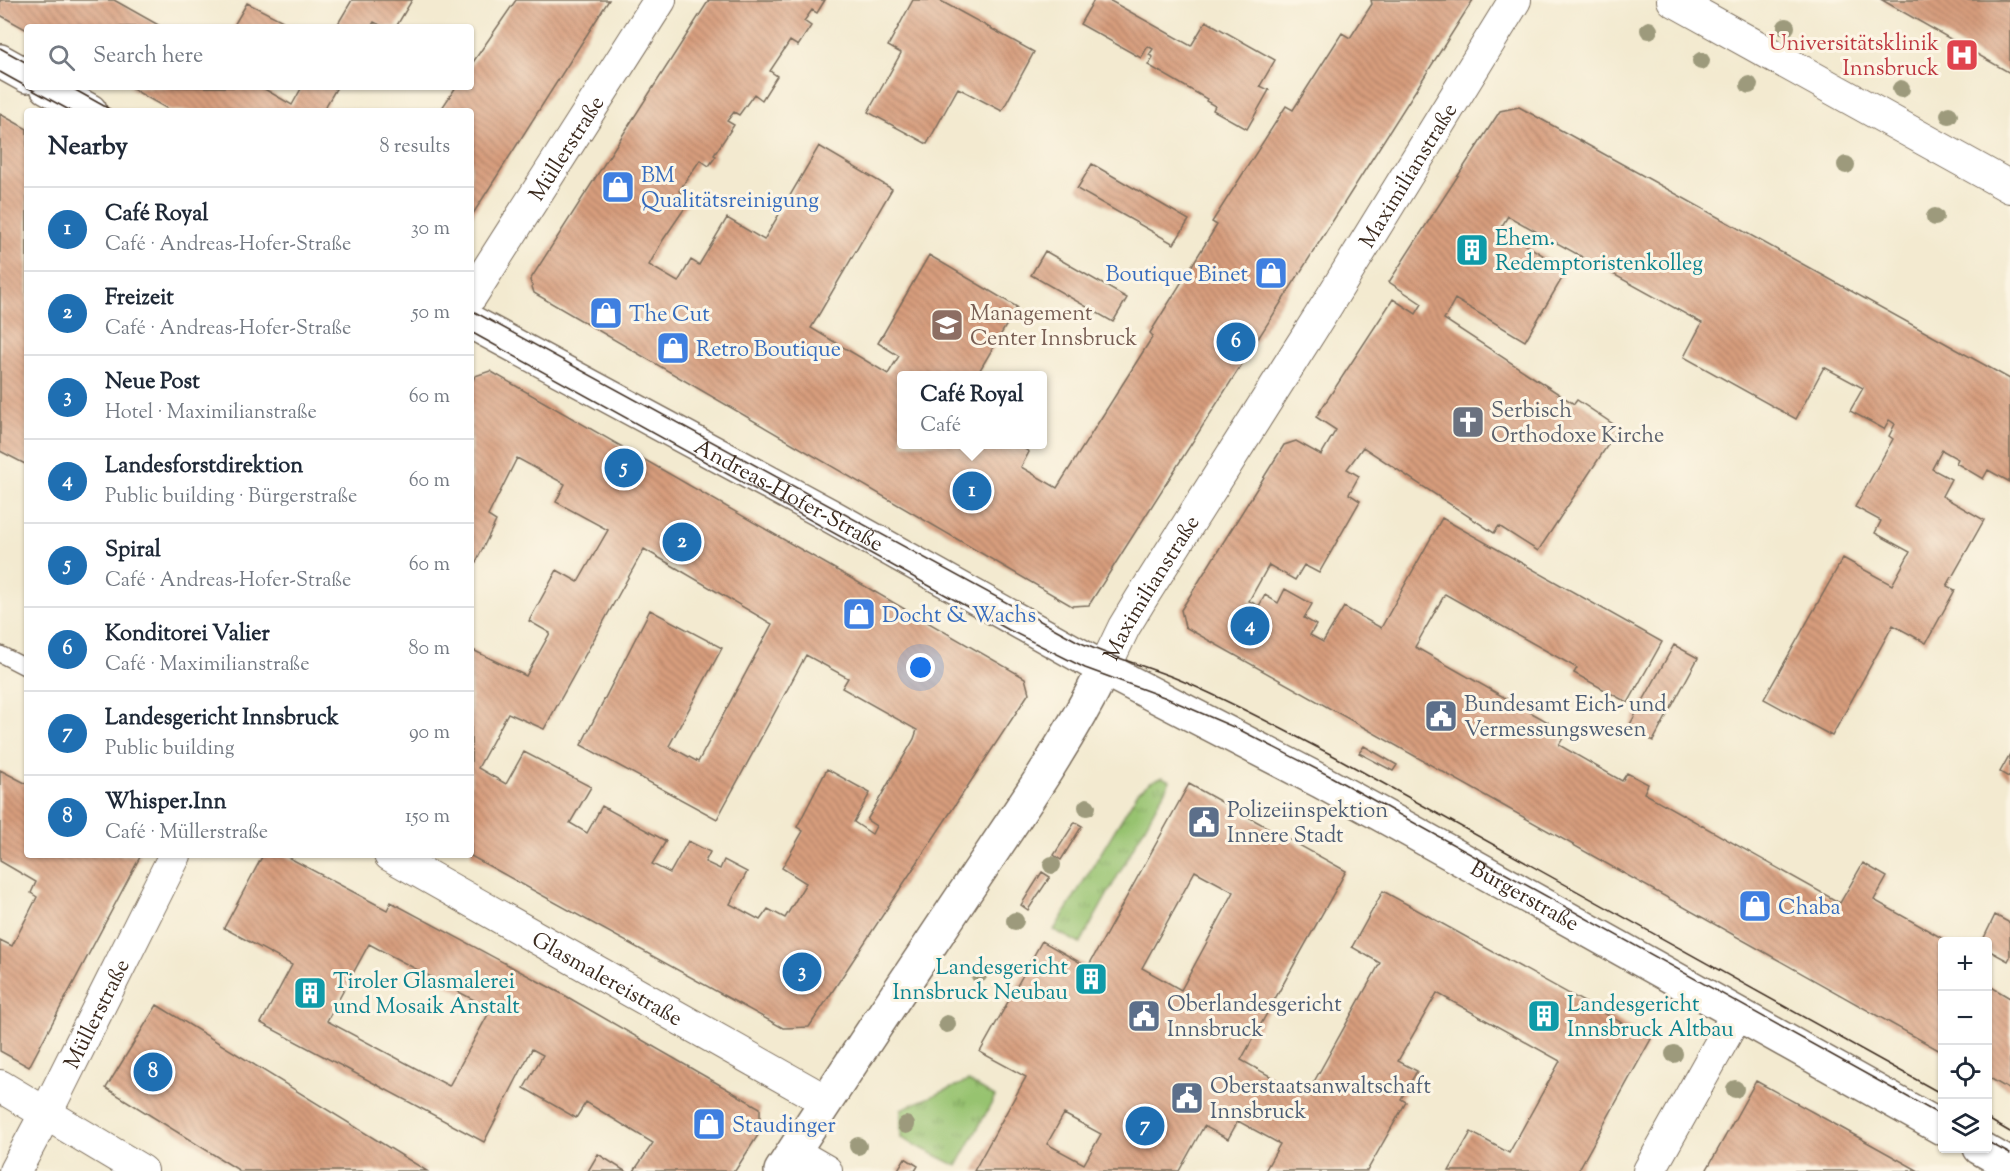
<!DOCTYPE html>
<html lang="en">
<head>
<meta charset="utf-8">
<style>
  :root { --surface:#fff; --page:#f6f6f7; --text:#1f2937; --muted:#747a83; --line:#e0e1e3; --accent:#1f6fb2 }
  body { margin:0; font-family:"Sorts Mill Goudy",serif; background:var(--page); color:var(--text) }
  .controls { position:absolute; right:18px; bottom:18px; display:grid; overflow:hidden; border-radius:6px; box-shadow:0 2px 4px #0004 }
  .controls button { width:54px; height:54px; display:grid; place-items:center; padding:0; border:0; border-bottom:2px solid var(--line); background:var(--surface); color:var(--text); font:30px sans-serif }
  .you { position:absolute; left:921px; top:668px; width:21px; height:21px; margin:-15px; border:4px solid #fff; border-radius:50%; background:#1a73e8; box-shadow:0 0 0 9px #1a73e833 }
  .badge { display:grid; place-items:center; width:39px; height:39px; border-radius:50%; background:var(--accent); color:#fff; font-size:20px; font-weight:700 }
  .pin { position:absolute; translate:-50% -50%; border:3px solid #fff; box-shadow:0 2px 6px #0006 }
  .popup { position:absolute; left:897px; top:371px; width:150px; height:78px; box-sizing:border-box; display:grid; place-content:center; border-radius:6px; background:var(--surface); filter:drop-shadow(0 2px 4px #0005); font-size:20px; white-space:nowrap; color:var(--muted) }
  .popup b { font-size:22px; color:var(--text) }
  .popup::after { content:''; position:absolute; left:50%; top:100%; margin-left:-12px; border:12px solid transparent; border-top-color:var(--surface) }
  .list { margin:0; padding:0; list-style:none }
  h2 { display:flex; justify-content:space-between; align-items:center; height:78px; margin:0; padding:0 24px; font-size:26px }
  h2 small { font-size:20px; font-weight:400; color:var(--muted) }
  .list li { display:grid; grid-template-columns:39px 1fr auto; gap:18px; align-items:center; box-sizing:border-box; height:84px; padding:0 24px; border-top:2px solid var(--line) }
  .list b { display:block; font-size:22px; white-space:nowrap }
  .list p { margin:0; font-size:20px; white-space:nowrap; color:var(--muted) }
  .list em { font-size:20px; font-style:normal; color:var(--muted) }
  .icon { flex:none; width:33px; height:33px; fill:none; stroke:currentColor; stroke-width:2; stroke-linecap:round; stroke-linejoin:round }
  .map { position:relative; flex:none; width:2010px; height:1171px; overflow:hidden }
  .search { position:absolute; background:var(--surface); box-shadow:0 2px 4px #0004; left:24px; top:24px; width:450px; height:66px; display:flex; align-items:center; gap:15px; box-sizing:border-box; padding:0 21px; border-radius:6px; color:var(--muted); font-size:22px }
  .panel { position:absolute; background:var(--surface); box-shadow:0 2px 4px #0004; left:24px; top:108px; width:450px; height:750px; border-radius:6px }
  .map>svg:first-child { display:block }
</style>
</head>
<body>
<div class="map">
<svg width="2010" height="1171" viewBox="0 0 2010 1171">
  <defs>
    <pattern id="grass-tufts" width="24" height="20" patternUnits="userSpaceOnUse" patternTransform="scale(1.5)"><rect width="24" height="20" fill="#97c370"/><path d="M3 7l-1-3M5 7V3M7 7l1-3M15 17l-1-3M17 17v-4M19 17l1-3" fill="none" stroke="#7c9f5b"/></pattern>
    <pattern id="building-back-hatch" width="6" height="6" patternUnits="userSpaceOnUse" patternTransform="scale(1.5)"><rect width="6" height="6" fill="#d79d7d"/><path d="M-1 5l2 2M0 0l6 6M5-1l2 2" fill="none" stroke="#b08066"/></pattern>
  </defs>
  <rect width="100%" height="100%" fill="#fcf5e5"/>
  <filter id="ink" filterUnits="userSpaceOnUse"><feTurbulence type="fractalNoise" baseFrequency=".0167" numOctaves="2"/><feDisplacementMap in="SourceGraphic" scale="12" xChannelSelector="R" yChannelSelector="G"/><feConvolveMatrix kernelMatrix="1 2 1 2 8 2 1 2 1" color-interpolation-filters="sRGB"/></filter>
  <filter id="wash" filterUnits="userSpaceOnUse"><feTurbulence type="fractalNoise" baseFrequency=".008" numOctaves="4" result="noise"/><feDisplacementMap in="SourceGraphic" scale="24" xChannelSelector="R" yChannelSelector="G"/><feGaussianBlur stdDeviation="1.35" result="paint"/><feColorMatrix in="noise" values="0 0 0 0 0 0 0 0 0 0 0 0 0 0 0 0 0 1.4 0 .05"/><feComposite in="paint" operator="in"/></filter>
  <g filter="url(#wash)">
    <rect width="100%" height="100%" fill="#f3ead0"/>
    <!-- grass -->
    <path fill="url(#grass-tufts)" stroke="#697647" stroke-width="1.5" d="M1162,777l8,4 -90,163 -26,-14 84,-138 13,-10z
      M968,1081l27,16 -38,69 -56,-28v-29z"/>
    <g id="blocks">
      <!-- building -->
      <path fill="url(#building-back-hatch)" fill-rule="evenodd" d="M0,0h114l48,27h-135v3l-27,-15z
        M352,0h60l-16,27h-12l-10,-5 -3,5h-35z
        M516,0h93l-138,217v-106h-31l16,-24h15v-22z
        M709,0h116l-8,13 -5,-3 -8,11 7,5 -13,20 -8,-5 -20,30 7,5 -15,24 -8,-6 -15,21 -5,-3 -7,9 7,4 -20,30 2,1 -7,10 -9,-6 -21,31 12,8 -28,41 -14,25 29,17 13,-22 8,5 28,-47 37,22 55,-94 73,43 -81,139 77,46 11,-18 -21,-13 51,-88 88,52 -40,68h-75v69h115l12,8 -8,15 36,21 96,-152 -3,-3 67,-108 -5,-3 74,-116 7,4 49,-77 8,5 22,-34 -1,-4h102l-384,605 -17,1 -538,-313 -4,-13z
        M913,0h26l95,52 -32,59 -44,-23 -31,56 -59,-32 33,-59 -13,-7z
        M1094,0h15l82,46 15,-25 69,39 -15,26 9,4 -22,39 -34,-19 2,-4 -9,-5 1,-2 -59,-34 5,-8 -4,-2 4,-6 -5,-3 -7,12 -61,-34z
        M1882,0h128v73z
        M247,3l38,19 -2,5h-50z
        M129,87h132l31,18 10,-18h35l-14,24h-152z
        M1519,107l491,272v103l-22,-12 -5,9 -27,-16 2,-4 -16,-9 -10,19 19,10 -9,17 42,24 -37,66 8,4 -29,53 -33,-18 -61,111 -68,-37 79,-141 49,27 18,-33 -35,-19 6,-12 -26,-14 38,-68 -4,-3 6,-12 -6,-4 -5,9 -34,-18 13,-23 -39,-21 -28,52 -112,-62 18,-34 -194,-107 -8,13 67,41 -42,71 -70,-42 -11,20 130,85 3,-4 42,28 -81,123 -39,-25 -5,7 -131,-86 -16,22 12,7 -10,18 11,7 -41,72 -15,-8 -9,15 -26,-15 -20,36 10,5 6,-11 13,8 7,-14 27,15 -8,14 12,7 -6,10 13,7 21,-35 37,21 61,-110 220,124 -34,61 -54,-30 3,-5 -132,-74 -30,53 133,75 -4,5 19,11 -4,7 63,36 5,-8 21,11 -4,9 196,110 23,-40 24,14 -13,23 75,42h-7v110l-757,-425 -4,-17 103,-165 12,-4 25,14 15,-25 -20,-13 77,-118 23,15 6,-10 -33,-22 111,-171z
        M0,114l27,15v336l-27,-14z
        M1092,164l97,56 -15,24 -97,-55z
        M1045,251l82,47 -14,24 -82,-47z
        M490,371l535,307 4,15 -220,334 -26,1 -312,-172v-202l2,-4 53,26 24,-43 -21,-12 28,-51 21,12 30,-52 -52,-28 9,-18 -48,-26 -29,58 8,5 -20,41 -5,-3v-175l4,-8zM644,549l128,75 -74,138 -29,-16 53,-98 -72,-38 -69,135 136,74 89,-164 42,23 -6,10 75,42 -3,9 -47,81 9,6 -4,8 -18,-12 16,-29 -43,-24 -30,58 6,4 -21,37 24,15 -21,35 -17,-9 -8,11 -30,-16 17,-32 -23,-12 -4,9 -15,-7 5,-10 -22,-11 -18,32 -18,-9 14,-23 -64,-35 -15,27 -17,-10 21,-36 -67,-35 -18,32 -28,-16 30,-55 36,16z
        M1674,645l24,13 -45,83 -25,-13z
        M1364,746l33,19 -4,6 -34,-18z
        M2010,754v24l-10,-6z
        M0,770l27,14v71h114l-112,212 -29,-16v-111l12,6 25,-49 -6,-4 5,-11 -36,-21z
        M1189,784l157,87 -105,189 65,36 74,-133 -28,-16 31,-56 268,148 -73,132h-129l22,-39 38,21 51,-92 -123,-68 -39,68 19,10 -16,28 5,3 -39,69h-102l15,-27 -42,-23 -10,18 -24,-13 -25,45h-205l52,-94 -46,-25 62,-111 46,26zM1195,871l39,21 -53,98 -39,-22zM1064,1114l37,20 -17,30 -37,-20z
        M1075,822l7,4 -21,34 -7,-5z
        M263,855h21l103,55 4,-8 173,93 196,113v24l-25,39h-101l19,-28 -67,-41 -10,16 -52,-30 19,-33 -11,-6 -48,93 -223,-119 31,-58 -68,-37zM369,944l122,65 -42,77 -122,-65z
        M1042,872l8,5 -22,33 -7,-5z
        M1995,915l15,8v34l-2,4 -20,-11v-8h-6z
        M1988,985l22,13v92l-22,-13z
        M157,1005l270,166h-187l-134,-83z
        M1756,1081l82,45 81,45h-213z
        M598,1154l27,17h-37z
        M905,1158l13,8 -3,5h-18z"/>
    </g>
  </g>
  <g filter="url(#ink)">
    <use href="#blocks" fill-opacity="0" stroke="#7b6d5c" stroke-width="1.5"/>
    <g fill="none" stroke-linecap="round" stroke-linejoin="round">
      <!-- service casing -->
      <g stroke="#7b6d5c" stroke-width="18">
        <path id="service" d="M0,654l27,14"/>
      </g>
      <!-- minor casing -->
      <g stroke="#7b6d5c" stroke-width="34">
        <g id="minor">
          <path d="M1673,0l337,187"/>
          <path id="s1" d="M471,296l189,-296"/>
          <path id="s2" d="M1104,669l20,-42 17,-28 186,-294 188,-305"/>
          <path id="s3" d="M390,855l436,246"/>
          <path d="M0,1086l142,85"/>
          <path d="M793,1152l33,19"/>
          <path id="s4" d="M15,1171l31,-58 129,-258"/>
          <path d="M1649,1171l88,-157"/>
        </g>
      </g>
      <!-- tertiary casing -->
      <g stroke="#7b6d5c" stroke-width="36">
        <g id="tertiary">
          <path d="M0,61l27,15"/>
          <path d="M47,87l43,24"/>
          <path id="s5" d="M471,322l358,193 275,154 216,112 91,50 531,297"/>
          <path d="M1980,1148l30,17"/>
          <path d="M781,1171c62,-97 127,-193 191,-289 47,-70 95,-138 132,-213"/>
        </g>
      </g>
      <!-- service -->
      <use href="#service" stroke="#fff" stroke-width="15"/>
      <!-- minor -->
      <use href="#minor" stroke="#fff" stroke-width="32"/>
      <!-- tertiary -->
      <use href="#tertiary" stroke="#fff" stroke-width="33"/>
      <!-- tram -->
      <path stroke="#3b2a1e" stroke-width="1.5" d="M0,48l27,15
        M0,72l27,15
        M27,87l44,24
        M70,87l43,24
        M471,310l606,331c33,16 69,25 103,39 53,22 103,50 154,76l608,338
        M471,332l538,298 76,38 79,29 74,32 90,46 614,341
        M1988,1119l22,13
        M1988,1142l22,12"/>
    </g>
    <!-- trees -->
    <g fill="#9d9a7c">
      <circle cx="1786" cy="27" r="9"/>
      <circle cx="1649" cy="30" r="9"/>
      <circle cx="1701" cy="61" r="9"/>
      <circle cx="1749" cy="85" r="9"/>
      <circle cx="1901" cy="89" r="9"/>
      <circle cx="1949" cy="115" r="9"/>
      <circle cx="1846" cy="165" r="9"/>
      <circle cx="1935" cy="217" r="9"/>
      <circle cx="1087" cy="807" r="9"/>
      <circle cx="1052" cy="865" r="9"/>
      <circle cx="1015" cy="921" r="9"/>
      <circle cx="979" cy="974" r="9"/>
      <circle cx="947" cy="1024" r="9"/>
      <circle cx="1674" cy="1054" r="9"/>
      <circle cx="1735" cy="1089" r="9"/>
      <circle cx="906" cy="1125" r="9"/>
      <circle cx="858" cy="1146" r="9"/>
    </g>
  </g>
  <!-- icons -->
  <defs>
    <g id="hospital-square" transform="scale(1.725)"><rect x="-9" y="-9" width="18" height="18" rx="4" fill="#e0444e" stroke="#fcf5e5"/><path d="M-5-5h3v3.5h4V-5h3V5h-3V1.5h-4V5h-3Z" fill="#fff"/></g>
    <g id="shop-square" transform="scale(1.725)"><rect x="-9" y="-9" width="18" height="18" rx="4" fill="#3f7fe0" stroke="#fcf5e5"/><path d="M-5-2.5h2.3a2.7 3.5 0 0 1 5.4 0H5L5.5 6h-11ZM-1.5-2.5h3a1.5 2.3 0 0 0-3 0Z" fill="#fff"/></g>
    <g id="building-square" transform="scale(1.725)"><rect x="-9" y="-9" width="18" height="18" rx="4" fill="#0f9aa8" stroke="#fcf5e5"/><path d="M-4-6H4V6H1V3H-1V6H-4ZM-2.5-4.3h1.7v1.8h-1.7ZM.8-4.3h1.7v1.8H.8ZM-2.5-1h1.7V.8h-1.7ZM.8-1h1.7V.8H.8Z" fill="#fff"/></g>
    <g id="university-square" transform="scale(1.725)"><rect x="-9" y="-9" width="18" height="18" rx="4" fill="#8d6e63" stroke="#fcf5e5"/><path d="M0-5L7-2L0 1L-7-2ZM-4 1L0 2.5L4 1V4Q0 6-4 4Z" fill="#fff"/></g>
    <g id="church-square" transform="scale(1.725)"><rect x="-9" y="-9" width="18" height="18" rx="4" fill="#6b7280" stroke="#fcf5e5"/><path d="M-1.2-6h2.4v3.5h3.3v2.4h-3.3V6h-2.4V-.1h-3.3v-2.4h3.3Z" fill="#fff"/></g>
    <g id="civic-square" transform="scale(1.725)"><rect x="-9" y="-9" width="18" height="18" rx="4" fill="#5c6f8a" stroke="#fcf5e5"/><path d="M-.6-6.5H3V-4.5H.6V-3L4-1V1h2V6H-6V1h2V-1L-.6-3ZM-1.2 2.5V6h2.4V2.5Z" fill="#fff"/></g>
  </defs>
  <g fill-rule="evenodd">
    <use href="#hospital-square" x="1962" y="55"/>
    <use href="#shop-square" x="618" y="187"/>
    <use href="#building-square" x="1472" y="250"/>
    <use href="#shop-square" x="1271" y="273"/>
    <use href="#shop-square" x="606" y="313"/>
    <use href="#university-square" x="947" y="325"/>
    <use href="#shop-square" x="673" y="348"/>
    <use href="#church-square" x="1468" y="422"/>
    <use href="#shop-square" x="859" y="614"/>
    <use href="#civic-square" x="1441" y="716"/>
    <use href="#civic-square" x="1204" y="822"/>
    <use href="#shop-square" x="1755" y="906"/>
    <use href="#building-square" x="1091" y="979"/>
    <use href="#building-square" x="310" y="993"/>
    <use href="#civic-square" x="1144" y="1016"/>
    <use href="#building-square" x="1544" y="1016"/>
    <use href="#civic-square" x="1187" y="1098"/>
    <use href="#shop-square" x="709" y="1124"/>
  </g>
  <g text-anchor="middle" stroke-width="6" stroke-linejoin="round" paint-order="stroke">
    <!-- health labels -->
    <g font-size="22" fill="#be3a42" stroke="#fcf5e5" text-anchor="end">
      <text x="1939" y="50">Universitätsklinik<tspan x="1939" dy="25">Innsbruck</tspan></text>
    </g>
    <!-- street labels -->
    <g font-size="22" fill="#3b2a1e" stroke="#fcf5e5">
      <text dy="8" stroke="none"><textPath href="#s1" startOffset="176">Müllerstraße</textPath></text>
      <text dy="8" stroke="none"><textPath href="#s2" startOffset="580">Maximilianstraße</textPath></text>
      <text dy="8" stroke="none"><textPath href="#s5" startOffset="362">Andreas-Hofer-Straße</textPath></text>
      <text dy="8" stroke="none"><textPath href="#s2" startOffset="94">Maximilianstraße</textPath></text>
      <text dy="8" stroke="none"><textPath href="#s5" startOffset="1200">Bürgerstraße</textPath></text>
      <text dy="8" stroke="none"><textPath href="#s3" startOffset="250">Glasmalereistraße</textPath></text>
      <text dy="8" stroke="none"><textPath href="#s4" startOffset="177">Müllerstraße</textPath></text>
    </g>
    <!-- shop labels -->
    <g font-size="22" fill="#366cbe" stroke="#fcf5e5" text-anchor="start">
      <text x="641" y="182">BM<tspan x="641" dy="25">Qualitätsreinigung</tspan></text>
      <text x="1248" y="281" text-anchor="end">Boutique Binet</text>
      <text x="629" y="321">The Cut</text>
      <text x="696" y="356">Retro Boutique</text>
      <text x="882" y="622">Docht &amp; Wachs</text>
      <text x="1778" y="914">Chaba</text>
      <text x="732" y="1132">Staudinger</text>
    </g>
    <!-- culture labels -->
    <g font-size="22" fill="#0d838f" stroke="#fcf5e5" text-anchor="start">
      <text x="1495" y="245">Ehem.<tspan x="1495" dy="25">Redemptoristenkolleg</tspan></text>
      <text x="1068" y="974" text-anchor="end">Landesgericht<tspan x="1068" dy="25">Innsbruck Neubau</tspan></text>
      <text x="333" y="988">Tiroler Glasmalerei<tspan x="333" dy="25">und Mosaik Anstalt</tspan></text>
      <text x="1567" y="1011">Landesgericht<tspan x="1567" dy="25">Innsbruck Altbau</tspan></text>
    </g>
    <!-- education labels -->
    <g font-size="22" fill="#785e54" stroke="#fcf5e5" text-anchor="start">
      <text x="970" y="320">Management<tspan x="970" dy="25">Center Innsbruck</tspan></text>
    </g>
    <!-- worship labels -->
    <g font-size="22" fill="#5b616d" stroke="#fcf5e5" text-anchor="start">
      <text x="1491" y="417">Serbisch<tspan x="1491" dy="25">Orthodoxe Kirche</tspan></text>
    </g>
    <!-- service labels -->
    <g font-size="22" fill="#4e5e75" stroke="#fcf5e5" text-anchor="start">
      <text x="1464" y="711">Bundesamt Eich- und<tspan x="1464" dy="25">Vermessungswesen</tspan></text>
      <text x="1227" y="817">Polizeiinspektion<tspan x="1227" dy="25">Innere Stadt</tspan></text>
      <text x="1167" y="1011">Oberlandesgericht<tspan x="1167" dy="25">Innsbruck</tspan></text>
      <text x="1210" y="1093">Oberstaatsanwaltschaft<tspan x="1210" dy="25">Innsbruck</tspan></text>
    </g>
  </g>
</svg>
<div class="controls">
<button>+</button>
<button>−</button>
<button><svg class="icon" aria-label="locate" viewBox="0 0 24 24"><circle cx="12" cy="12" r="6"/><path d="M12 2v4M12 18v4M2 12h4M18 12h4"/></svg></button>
<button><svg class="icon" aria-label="layers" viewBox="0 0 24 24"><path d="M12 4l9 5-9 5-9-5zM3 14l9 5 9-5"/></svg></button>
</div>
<div class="you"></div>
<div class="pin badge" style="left:972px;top:491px">1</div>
<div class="popup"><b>Café Royal</b>Café</div>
<div class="pin badge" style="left:682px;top:542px">2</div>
<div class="pin badge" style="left:802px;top:972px">3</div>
<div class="pin badge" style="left:1250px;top:626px">4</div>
<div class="pin badge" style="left:624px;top:468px">5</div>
<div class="pin badge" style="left:1236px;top:342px">6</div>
<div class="pin badge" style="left:1145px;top:1126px">7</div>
<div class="pin badge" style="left:153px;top:1072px">8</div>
<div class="search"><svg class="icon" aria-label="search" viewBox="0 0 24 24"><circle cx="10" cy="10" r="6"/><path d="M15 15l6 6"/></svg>Search here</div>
<section class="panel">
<h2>Nearby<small>8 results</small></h2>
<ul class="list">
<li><span class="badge">1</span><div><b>Café Royal</b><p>Café · Andreas-Hofer-Straße</p></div><em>30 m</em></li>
<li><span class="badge">2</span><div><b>Freizeit</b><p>Café · Andreas-Hofer-Straße</p></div><em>50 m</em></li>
<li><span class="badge">3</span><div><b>Neue Post</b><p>Hotel · Maximilianstraße</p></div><em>60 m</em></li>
<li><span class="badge">4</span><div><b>Landesforstdirektion</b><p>Public building · Bürgerstraße</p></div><em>60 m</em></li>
<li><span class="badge">5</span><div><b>Spiral</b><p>Café · Andreas-Hofer-Straße</p></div><em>60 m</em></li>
<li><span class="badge">6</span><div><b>Konditorei Valier</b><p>Café · Maximilianstraße</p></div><em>80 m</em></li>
<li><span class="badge">7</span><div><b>Landesgericht Innsbruck</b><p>Public building</p></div><em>90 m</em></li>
<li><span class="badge">8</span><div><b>Whisper.Inn</b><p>Café · Müllerstraße</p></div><em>150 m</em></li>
</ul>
</section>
</div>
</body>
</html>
